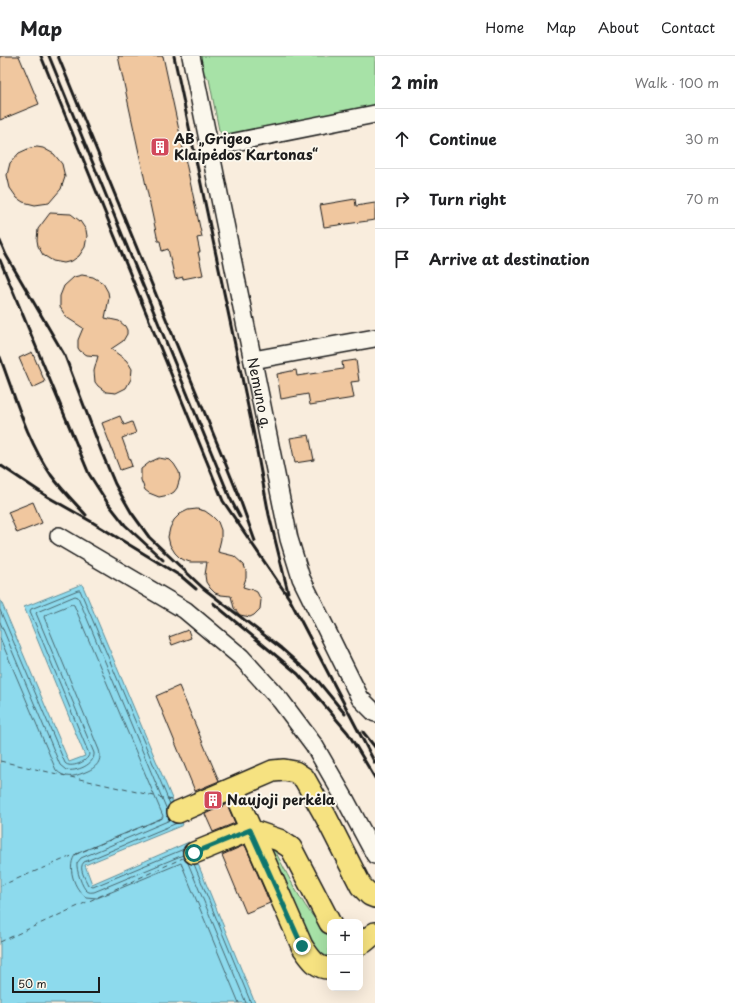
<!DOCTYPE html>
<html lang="en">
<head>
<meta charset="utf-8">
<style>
  :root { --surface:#fff; --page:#f2f2f2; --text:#202124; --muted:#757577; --line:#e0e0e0 }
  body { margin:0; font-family:"Playpen Sans",sans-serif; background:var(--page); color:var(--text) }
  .controls { position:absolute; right:12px; bottom:12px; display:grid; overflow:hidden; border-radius:8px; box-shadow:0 4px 16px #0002 }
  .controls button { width:36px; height:36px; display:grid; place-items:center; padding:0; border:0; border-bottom:1px solid var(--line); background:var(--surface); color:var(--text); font:20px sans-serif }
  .scale { position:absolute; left:12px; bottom:10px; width:88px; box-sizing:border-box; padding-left:4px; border:2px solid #1c1c1c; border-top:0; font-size:11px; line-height:14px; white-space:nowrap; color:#1c1c1c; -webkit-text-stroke:3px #fbf7ec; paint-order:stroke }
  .stop { position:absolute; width:12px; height:12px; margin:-9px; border:3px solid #0f766e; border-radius:50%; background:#fff }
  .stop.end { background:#0f766e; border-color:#fff; box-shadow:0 1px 4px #0008 }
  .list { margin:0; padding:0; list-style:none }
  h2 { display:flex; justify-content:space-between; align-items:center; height:52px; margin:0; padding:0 16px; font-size:17px }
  h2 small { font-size:13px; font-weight:400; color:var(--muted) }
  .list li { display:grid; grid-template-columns:26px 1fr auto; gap:12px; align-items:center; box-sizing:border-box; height:60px; padding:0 16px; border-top:1px solid var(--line) }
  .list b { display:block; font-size:15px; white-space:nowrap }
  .list em { font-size:13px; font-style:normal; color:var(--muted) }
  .icon { flex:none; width:22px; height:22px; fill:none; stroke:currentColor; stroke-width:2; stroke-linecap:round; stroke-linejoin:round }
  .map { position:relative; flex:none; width:375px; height:947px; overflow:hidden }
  header { display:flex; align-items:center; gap:24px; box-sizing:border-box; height:56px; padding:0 20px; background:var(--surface); border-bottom:1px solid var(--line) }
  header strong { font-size:19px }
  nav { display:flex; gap:22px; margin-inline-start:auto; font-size:14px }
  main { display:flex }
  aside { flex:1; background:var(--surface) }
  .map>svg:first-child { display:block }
</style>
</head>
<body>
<header>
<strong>Map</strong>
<nav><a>Home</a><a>Map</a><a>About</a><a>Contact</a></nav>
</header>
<main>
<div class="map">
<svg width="375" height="947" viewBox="0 0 375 947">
  <rect width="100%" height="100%" fill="#f9eddd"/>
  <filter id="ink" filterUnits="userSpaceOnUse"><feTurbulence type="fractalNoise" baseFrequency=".025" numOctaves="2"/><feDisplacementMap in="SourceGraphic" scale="8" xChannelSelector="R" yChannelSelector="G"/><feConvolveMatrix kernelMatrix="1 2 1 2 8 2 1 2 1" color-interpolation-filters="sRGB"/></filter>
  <g filter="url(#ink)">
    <!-- green -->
    <path fill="#a7e2a7" stroke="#627f62" d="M197,0h178v53l-150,28 -3,-2 -3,-5 -10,-51 -10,-11z
      M268,789l5,2c13,24 34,71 57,86 -2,8 2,16 -4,25l-8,-2z"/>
    <!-- water -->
    <path fill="#8ddaed" stroke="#608e99" d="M82,528l101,241 -98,40 7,19 97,-42 66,161h-255v-404l69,163 16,-6 -61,-149z"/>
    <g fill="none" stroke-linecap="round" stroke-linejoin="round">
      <!-- shore -->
      <path stroke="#496870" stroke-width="1" d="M0,554l65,153c5,6 23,-1 24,-9l-59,-143 1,-2 47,-19h2l90,214
        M0,566l60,143 6,5c10,2 29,-5 28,-17l-58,-140 1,-1 38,-16 3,1 89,213
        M0,582l56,132c9,9 17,7 27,3 11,-4 20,-10 16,-23l-55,-133 1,-2 27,-11 2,1 89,211 -1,2 -86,36c-10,11 -2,36 10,43l11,1 84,-35 58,140
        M170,764l-89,38 -4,5c-1,6 5,25 10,28 3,2 4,1 7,1l89,-37
        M177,767l-93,39c-6,6 1,16 4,23l5,2 91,-38
        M188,807l58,140
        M194,808l57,139"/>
      <!-- ferry -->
      <path stroke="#3e555b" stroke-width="1" stroke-dasharray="5 4" stroke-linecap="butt" d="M0,705l172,39
        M0,830l170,-71
        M0,886l185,-85"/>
    </g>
    <!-- building -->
    <path fill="#f0c79f" stroke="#1c1c1c" d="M0,0h19l20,48 -39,16z
      M118,0h45l39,181 -5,1 3,14h-2l5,23 -20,4v-2l-8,2 -7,-30 -6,2 -2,-10h-2z
      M37,91l6,1 11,6 8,10 3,13 -4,12 -12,14 -14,2 -12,-3 -6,-4 -7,-10 -3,-13 3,-12 9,-10 11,-5z
      M355,143l1,7 19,-3v17l-51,7 -4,-22z
      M50,157l21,1 9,7 6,9 1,6 -2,11 -6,9 -7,5 -8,2 -11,-2 -10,-6 -5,-9 -1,-6 1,-11z
      M82,219l11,2 10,6 5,9 1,6 -4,20 14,3 6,5 2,4v4l-4,7 -12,8 15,11 3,4 3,5 -1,10 -5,9 -10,5 -10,-1 -8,-6 -3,-4 -1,-11 4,-15 -11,-1 -7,-4 -2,-3v-8l5,-12 -17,-11 -6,-10v-11l4,-10 10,-9z
      M32,296l13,30 -13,6 -13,-30z
      M356,304l3,21 -8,1 3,16 -44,7 -2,-11 -27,5 -4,-25 19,-4 1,6 46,-7 -1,-7z
      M120,360l4,9 8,-3 4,11 -14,5 10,28 -12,4 -18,-47z
      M309,379l5,25 -19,3 -5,-25z
      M159,402l11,2 4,4 5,8 1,6 -3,10 -3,4 -5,3 -10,2 -10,-4 -4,-3 -4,-10v-11l9,-7z
      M33,446l9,21 -25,10 -9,-21z
      M197,453l8,2 7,5 6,6 3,8v9l-3,13 16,4 10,9 2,6v7l-3,9 10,3 4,2 4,8 -1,9 -6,6 -4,2 -10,-2 -6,-7 -3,-12 -10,-1 -6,-2 -5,-5 -4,-6 -1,-7 2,-13h-17l-9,-3 -6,-6 -5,-8 -2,-8 2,-9 4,-8 6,-6 8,-4z
      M188,574l3,8 -19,7 -3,-8z
      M179,630l40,95 -24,10 -39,-95z
      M227,748l8,19 -22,9 -8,-18z
      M245,789l25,58 -24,10 -24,-58z"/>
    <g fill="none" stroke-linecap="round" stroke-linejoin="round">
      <!-- minor casing -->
      <g stroke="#1c1c1c" stroke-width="20">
        <g id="minor">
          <path id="s1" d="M191,0l98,483 12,39 59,120 15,15"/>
          <path d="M210,91l165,-33"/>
          <path d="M253,304l122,-22"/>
          <path d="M59,480l126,74 56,47 40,44 33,44 31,54 30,56"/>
        </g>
      </g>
      <!-- major casing -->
      <g stroke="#1c1c1c" stroke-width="24">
        <path id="major" d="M233,733l69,157c7,10 14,23 28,22
          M178,756l95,-41 11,-1 11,2 9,6 22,39 35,69 9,9 5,2
          M194,797l56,-23 29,10 12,8 39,75
          M360,888l4,-2 11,-9"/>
      </g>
      <!-- minor -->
      <use href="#minor" stroke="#fbf7ec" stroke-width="17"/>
      <!-- major -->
      <use href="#major" stroke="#f6e281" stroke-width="21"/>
      <!-- rail -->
      <path stroke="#1c1c1c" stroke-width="3" d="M41,0l182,445 66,97 86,165
        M49,0l181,442 10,19
        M58,0l180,438 17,47
        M174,0l79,374 16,85 19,77
        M0,185l6,14 59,101 37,97 13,31 16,28 18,25 54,51 78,60 37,33 27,33
        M0,204l89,214 18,28 18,23 38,35
        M0,301c15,40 27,83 51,118 11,15 23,27 35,40
        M0,409l48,32 44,25 90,55 14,12
        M213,547l85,71 50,59 27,45
        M363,676l12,15"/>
    </g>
  </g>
  <g fill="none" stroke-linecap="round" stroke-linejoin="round" filter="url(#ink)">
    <!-- route -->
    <path stroke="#0f766e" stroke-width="5" d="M194,797l56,-23 52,116"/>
  </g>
  <!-- icons -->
  <defs>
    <g id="building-square" transform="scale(1)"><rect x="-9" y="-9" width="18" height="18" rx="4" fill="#d1495b" stroke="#fbf7ec"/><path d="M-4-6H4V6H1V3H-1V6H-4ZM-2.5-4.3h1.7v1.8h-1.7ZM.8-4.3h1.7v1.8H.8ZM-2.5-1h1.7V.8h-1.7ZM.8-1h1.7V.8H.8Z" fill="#fff"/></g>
  </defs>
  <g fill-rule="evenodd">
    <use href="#building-square" x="160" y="91"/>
    <use href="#building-square" x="213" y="744"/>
  </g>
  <g text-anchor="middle" stroke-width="4" stroke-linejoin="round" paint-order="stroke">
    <!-- poi labels -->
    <g font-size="14" font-weight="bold" fill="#1c1c1c" stroke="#fbf7ec" text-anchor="start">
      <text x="174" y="88">AB „Grigeo<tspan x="174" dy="16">Klaipėdos Kartonas“</tspan></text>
      <text x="227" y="749">Naujoji perkėla</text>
    </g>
    <!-- street labels -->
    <g font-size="14" fill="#1c1c1c" stroke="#fbf7ec">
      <text dy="5" stroke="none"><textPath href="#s1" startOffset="344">Nemuno g.</textPath></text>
    </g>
  </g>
</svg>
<div class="controls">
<button>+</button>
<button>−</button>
</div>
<div class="scale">50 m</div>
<div class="stop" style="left:194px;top:797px"></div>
<div class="stop end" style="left:302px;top:890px"></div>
</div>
<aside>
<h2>2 min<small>Walk · 100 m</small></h2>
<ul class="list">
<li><svg class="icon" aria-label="ahead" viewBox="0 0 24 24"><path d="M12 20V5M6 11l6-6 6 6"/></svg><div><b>Continue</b></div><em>30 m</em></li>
<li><svg class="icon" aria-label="right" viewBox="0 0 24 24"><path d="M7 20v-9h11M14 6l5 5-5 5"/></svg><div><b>Turn right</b></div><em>70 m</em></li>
<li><svg class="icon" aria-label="arrive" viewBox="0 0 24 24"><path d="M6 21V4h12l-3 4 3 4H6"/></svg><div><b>Arrive at destination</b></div></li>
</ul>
</aside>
</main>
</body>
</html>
